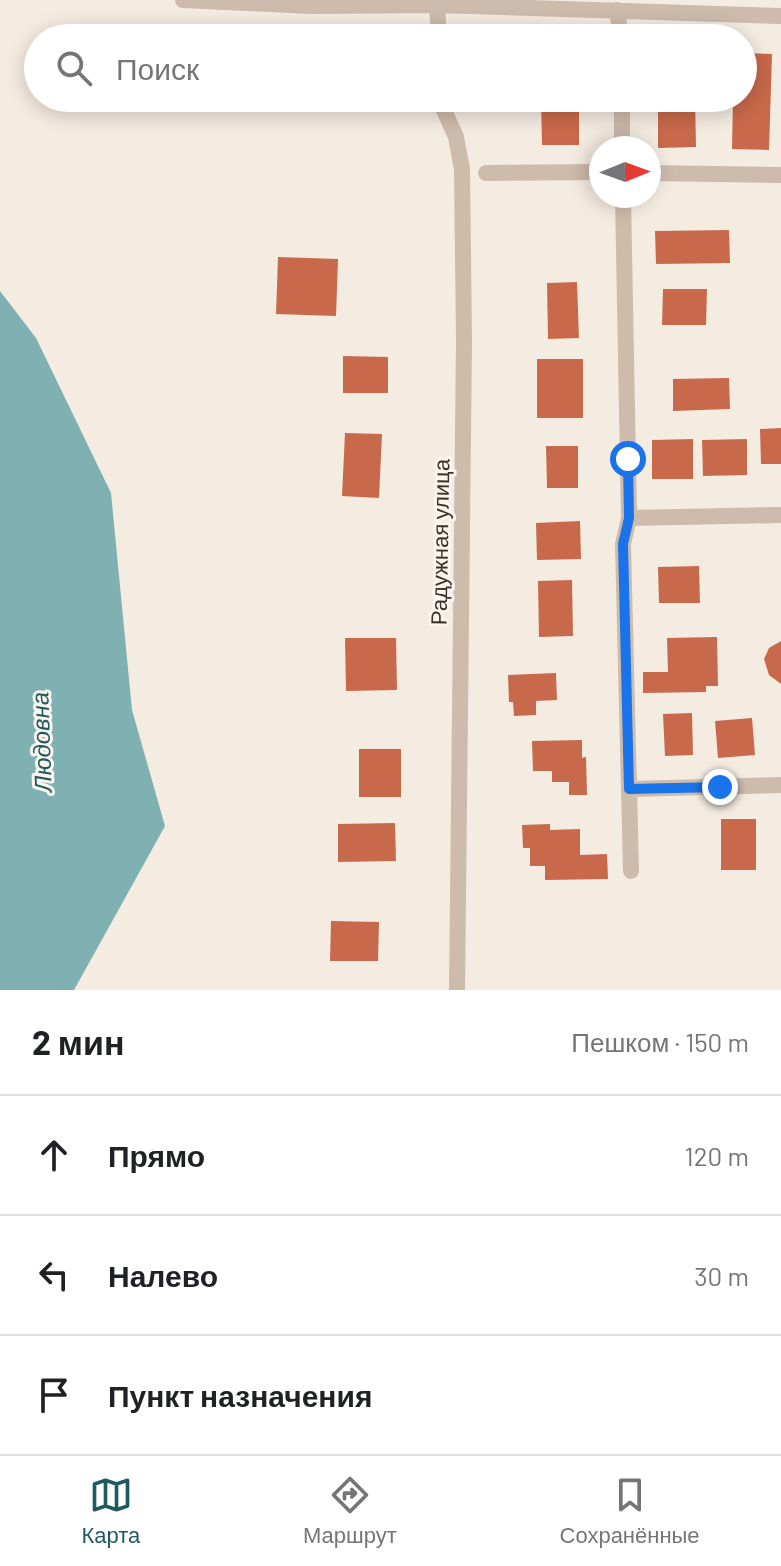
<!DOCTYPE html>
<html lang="ru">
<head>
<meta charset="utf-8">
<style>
  :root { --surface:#fff; --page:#f2f2f2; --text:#202124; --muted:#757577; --line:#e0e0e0; --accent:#1f5a5e }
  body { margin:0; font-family:Barlow,sans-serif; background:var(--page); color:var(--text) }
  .compass { position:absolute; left:589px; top:136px; width:72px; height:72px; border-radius:50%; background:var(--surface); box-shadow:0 4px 20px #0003; rotate:89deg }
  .stop { position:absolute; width:24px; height:24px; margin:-18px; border:6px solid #1a73e8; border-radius:50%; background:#fff }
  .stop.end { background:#1a73e8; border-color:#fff; box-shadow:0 2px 8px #0008 }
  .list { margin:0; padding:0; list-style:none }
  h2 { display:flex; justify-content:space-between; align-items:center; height:104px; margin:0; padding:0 32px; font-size:34px }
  h2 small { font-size:26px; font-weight:400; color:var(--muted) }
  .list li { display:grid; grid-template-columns:52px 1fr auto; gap:24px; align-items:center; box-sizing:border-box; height:120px; padding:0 32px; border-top:2px solid var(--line) }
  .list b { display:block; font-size:30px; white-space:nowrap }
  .list em { font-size:26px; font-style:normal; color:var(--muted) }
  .icon { flex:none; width:44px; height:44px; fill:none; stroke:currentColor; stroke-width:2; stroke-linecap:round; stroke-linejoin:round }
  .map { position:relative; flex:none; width:781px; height:990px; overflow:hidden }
  .search { position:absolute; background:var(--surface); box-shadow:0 4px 20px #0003; left:24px; right:24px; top:24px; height:88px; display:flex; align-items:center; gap:20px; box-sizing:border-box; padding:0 28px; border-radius:44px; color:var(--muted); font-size:30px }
  .sheet { height:464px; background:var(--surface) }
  nav { display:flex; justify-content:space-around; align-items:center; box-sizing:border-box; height:112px; border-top:2px solid var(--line); background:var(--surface); font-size:22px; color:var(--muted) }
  nav a { display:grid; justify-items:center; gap:4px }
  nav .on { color:var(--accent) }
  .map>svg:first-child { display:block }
</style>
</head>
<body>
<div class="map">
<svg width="781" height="990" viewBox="0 0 781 990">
  <rect width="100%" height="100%" fill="#f4ebe1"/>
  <!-- water -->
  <path fill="#7fb0b2" d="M0,291l36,47 75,155 21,217 33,116 -91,164h-74z"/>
  <!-- building -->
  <path fill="#c8694b" d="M743,53l29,1 -3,96 -37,-1 1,-51h10z
    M541,98h38v47h-37z
    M658,98h37l1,49 -38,1z
    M729,230l1,33 -74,1 -1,-33z
    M278,257l60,2 -2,57 -60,-2z
    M577,282l2,56 -31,1 -1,-56z
    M663,289h44l-1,36h-44z
    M343,356l45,1v36h-45z
    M537,359h46v59h-46z
    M729,378l1,31 -57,2v-32z
    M781,428v36h-20l-1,-35z
    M345,433l37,1 -3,64 -37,-2z
    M693,439v40h-41v-39z
    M747,439v36l-44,1 -1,-36z
    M546,446h32v42h-31z
    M580,521l1,38 -44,1 -1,-37z
    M699,566l1,37h-41l-1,-36z
    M572,580l1,56 -34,1 -1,-56z
    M717,637l1,49h-12v6l-63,1v-21h25l-1,-34z
    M345,638h51l1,52 -51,1z
    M781,641v43l-12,-9 -5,-16 5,-11z
    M556,673l1,27 -21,1v14l-22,1 -1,-14h-4l-1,-27z
    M692,713l1,42 -28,1 -2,-42z
    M752,718l3,37 -37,3 -3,-37z
    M582,740v18l4,-1 1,38h-18v-13h-17v-11h-19l-1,-30z
    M359,749h42v48h-42z
    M721,819h35v51h-35z
    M395,823l1,38 -58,1v-38z
    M550,824v6l30,-1v26l27,-1 1,25 -63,1v-14h-15v-18h-7l-1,-23z
    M331,921l48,1 -1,39h-48z"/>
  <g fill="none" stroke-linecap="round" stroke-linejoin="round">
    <!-- minor -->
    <path stroke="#cdbbac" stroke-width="16" d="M183,0l129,6 125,-1 344,11
      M437,5l2,33
      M617,10l4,28
      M442,98l1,10 13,29 6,32 2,172 -7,649
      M622,98v50
      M486,173l115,-1
      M649,173l132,2
      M623,196l6,322 -6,26 8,327
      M629,518l152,-3
      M629,789l152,-4"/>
  </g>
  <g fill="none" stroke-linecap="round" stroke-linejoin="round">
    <!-- route -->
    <path stroke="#1a73e8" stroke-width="10" d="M628,459l1,59 -6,26 6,245 91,-2"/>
  </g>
  <g text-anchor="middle" stroke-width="6" stroke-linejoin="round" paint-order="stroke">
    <!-- street labels -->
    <g font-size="22" fill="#3b302b" stroke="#fbf5ee">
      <text transform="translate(440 542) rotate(-89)" y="8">Радужная улица</text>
    </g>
    <!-- water labels -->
    <g font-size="24" font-style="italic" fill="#1f5a5e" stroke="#fbf5ee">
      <text transform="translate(42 742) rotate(-92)" y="8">Людовна</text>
    </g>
  </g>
</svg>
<svg class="compass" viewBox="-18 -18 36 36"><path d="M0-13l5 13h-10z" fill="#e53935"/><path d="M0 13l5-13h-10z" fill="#757577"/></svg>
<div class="stop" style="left:628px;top:459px"></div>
<div class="stop end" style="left:720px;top:787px"></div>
<div class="search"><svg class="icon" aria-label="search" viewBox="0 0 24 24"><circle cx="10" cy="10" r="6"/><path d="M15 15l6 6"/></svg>Поиск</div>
</div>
<section class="sheet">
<h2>2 мин<small>Пешком · 150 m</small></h2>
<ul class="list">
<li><svg class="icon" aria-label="ahead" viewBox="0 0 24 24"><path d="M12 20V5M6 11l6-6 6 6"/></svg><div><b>Прямо</b></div><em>120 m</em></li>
<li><svg class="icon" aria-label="left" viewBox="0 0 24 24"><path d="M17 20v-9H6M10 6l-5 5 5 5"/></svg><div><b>Налево</b></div><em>30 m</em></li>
<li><svg class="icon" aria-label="arrive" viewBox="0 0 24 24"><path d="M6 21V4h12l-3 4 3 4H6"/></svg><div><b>Пункт назначения</b></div></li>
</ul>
</section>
<nav>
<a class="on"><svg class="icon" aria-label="map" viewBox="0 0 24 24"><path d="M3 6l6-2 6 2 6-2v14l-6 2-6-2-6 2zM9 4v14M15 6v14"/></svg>Карта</a>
<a><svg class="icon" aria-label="directions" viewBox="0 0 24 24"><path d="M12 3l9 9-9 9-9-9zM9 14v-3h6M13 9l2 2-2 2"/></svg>Маршрут</a>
<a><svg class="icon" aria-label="saved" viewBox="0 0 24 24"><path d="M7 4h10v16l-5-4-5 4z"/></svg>Сохранённые</a>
</nav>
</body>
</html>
